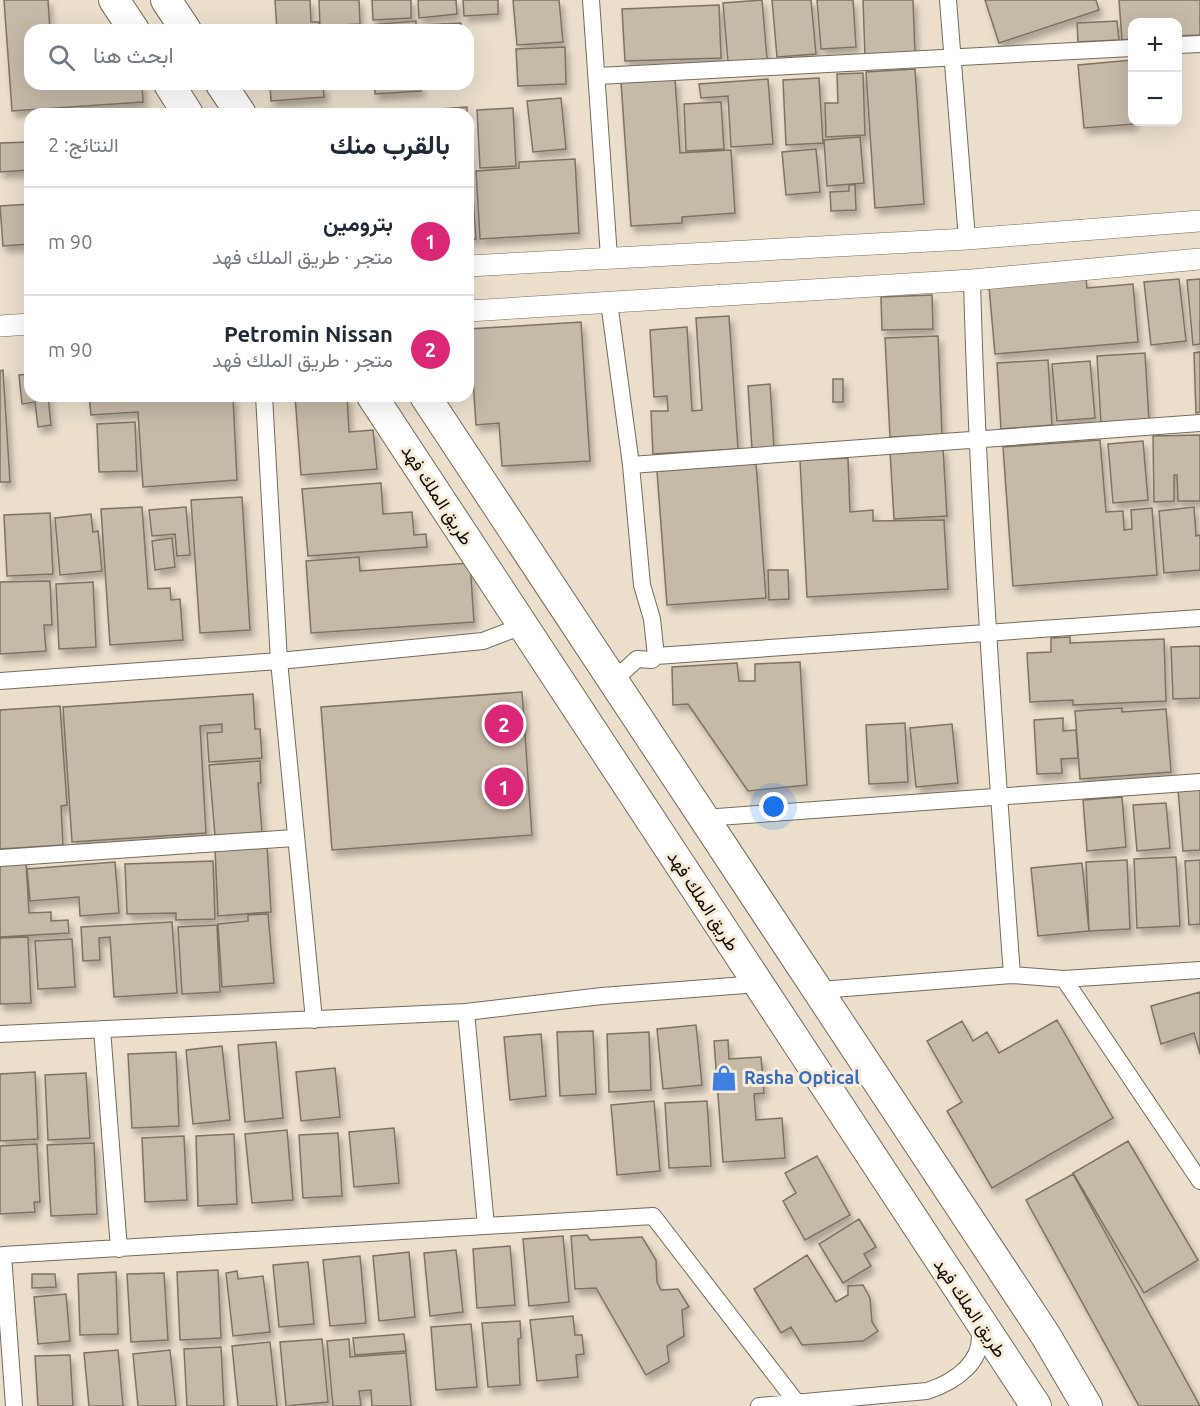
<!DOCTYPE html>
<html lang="ar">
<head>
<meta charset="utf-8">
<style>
  :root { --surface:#fff; --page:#f6f6f7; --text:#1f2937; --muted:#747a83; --line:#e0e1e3; --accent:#db2777 }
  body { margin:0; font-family:Ubuntu,Vazirmatn,sans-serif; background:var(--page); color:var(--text); direction:rtl }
  .controls { position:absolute; right:18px; top:18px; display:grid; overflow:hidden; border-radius:12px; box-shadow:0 6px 24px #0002 }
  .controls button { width:54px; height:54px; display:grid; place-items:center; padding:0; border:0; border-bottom:2px solid var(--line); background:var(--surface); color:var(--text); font:30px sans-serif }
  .you { position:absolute; left:774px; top:807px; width:21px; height:21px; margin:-15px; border:4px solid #fff; border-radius:50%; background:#1a73e8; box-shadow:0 0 0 9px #1a73e833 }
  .badge { display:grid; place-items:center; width:39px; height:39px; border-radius:50%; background:var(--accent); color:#fff; font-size:20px; font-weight:700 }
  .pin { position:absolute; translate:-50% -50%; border:3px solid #fff; box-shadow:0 2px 6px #0006 }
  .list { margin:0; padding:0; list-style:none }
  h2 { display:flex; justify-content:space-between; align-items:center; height:78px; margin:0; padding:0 24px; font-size:26px }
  h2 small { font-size:20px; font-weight:400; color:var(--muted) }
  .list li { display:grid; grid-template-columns:39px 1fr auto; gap:18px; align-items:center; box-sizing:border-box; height:108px; padding:0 24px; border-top:2px solid var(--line) }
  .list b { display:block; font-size:22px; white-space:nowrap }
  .list p { margin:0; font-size:20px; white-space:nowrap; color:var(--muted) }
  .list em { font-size:20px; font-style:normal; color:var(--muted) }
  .icon { flex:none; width:33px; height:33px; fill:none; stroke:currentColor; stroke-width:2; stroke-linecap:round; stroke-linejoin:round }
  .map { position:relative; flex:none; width:1200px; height:1406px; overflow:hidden; direction:ltr }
  .search { position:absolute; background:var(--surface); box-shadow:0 6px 24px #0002; left:24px; top:24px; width:450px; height:66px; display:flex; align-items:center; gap:15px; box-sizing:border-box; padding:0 21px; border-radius:18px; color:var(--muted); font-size:22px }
  .panel { position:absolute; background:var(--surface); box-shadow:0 6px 24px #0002; left:24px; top:108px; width:450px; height:294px; border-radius:18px; direction:rtl }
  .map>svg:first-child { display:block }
</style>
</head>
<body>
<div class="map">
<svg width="1200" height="1406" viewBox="0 0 1200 1406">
  <defs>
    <filter id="shadow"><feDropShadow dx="3.5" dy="6" stdDeviation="3" flood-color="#0004"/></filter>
  </defs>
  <rect width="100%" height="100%" fill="#ebdfcc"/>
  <!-- building -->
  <path fill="#c5b9a7" stroke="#7e7363" stroke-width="1.5" filter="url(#shadow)" d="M4,0h44l2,30h-20v54h112l1,18 -131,9z
    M275,0h35l1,22h8v8h-52l10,-1z
    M319,0h40l1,24 -40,2z
    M372,0h39v18l-38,2z
    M418,0h38l1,14 -38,4z
    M463,0h35v14l-34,2z
    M513,0h46l4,42 -46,3z
    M762,0l5,59 -39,3 -5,-59z
    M772,0h39l5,54 -39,3z
    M817,0h36l3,47 -35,2z
    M863,0h50l2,54 -50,3z
    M985,0h111l3,10 -100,33z
    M1119,0h81v35l-22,1v-14h-46v17l-10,1z
    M719,5l2,53 -96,3 -3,-52z
    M416,21v9h-46v-5z
    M1117,21l2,19 -41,2 -1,-19z
    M461,23v7h-41v-5z
    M565,47l1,37 -48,2 -2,-37z
    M1132,60v19h-2l4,45 -50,4 -6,-63z
    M915,69l9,135 -49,4 -9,-136z
    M863,73l2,62 -39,2 -1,-34h13l-1,-29z
    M819,78l4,65 -37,2 -3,-65z
    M675,79l5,74 51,-3 4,63 -53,4v6l-51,3 -10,-144z
    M768,79l5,65 -42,3 -3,-51 -27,2 -2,-14z
    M270,84h53l1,13 -53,4z
    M375,84h45l1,7 -46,3z
    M561,98l5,51 -33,3 -6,-51z
    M721,102l3,47 -38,2 -2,-47z
    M467,107v7h-42v-4z
    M513,108l3,58 -36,2 -3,-58z
    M421,109l1,5h-9v-4z
    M468,123l8,116 -8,1z
    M860,137l4,46 -37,3 -3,-46z
    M30,142v28l-30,2v-29z
    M816,149l4,43 -34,3 -4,-43z
    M575,159l4,74 -99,6 -4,-68 43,-3v-6z
    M849,185h6l1,25 -25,1 -1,-19 19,-1z
    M30,204v40l-27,2 -3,-40z
    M1086,279l1,9 46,-4 5,58 -143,12 -6,-67z
    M1179,279l7,62 -35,4 -7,-63z
    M1200,279v65l-7,1 -6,-65z
    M932,295l1,34 -51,1 -1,-33z
    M729,316l9,133 -85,5 -2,-43h17l-1,-15 -13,1 -4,-67 37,-3 5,84 10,-1 -6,-92z
    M581,322l9,139 -88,5 -3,-43 -23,2 -3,-47h-5v-49z
    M938,336l4,99 -52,2 -5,-99z
    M1200,352v60l-4,1 -2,-60z
    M1145,353l4,68 -48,3 -4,-68z
    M1048,360l4,65 -51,4 -4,-66z
    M1090,361l5,57 -38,3 -5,-57z
    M3,370l7,112h-10v-111z
    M30,374v22h18l3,29 -13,2 -3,-25 -13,2 -3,-29z
    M833,379h10v23h-10z
    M770,384l4,64 -22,1 -4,-63z
    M89,396h144l4,84 -94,7 -5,-75 -47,3z
    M295,396h52l2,36 24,-2 4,39 -76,6z
    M135,422l2,49 -38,1 -2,-48z
    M1200,435v66h-22l-1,-26h-3v26l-20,1 -1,-66z
    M1100,440l6,72 17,-1 1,19 8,-1 -1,-19 21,-2 5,67 -144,11 -10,-139z
    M1143,441l5,59 -35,3 -5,-59z
    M943,448l4,68 -53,3 -4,-68z
    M848,458l2,54 23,-2v11l71,-1 4,69 -141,8 -7,-137z
    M756,463l10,135 -99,7 -10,-134z
    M381,483l2,31 29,-2 2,23 12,-1 1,13 -119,9 -6,-67z
    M242,497l8,133 -50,3 -9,-133z
    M142,507l6,82 22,-1 1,12 9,-1 3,41 -73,5 -9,-136z
    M186,507l4,48 -13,1 -2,-22 -23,2 -3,-26z
    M1194,507l2,29 4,-1v35l-36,3 -5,-62z
    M50,513l3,61 -46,2 -3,-61z
    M91,514l2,18 5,-1 4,40 -42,4 -5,-57z
    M172,538l3,29 -20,3 -3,-29z
    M359,557l1,14 110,-8 4,59 -163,11 -5,-72z
    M768,570h20l1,29 -20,1z
    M50,581l2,44h-8l2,26 -46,3v-72z
    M93,582l3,65 -37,2 -3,-65z
    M1070,637v6l94,-4 2,62 -93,4v-5l-43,2 -3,-49 24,-1v-14z
    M1200,646v52l-27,1 -2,-52z
    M800,662l7,123 -59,6 -60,-87 -15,1 -1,-38 65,-4 2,18h16v-17z
    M522,692l10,143 -200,15 -11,-143z
    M253,694l2,35h5l2,29 -53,4 -2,-29 15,-1v-8l-22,2 6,107 -134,9 -9,-135z
    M60,706l7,99 -6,1 2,39 -63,4v-139z
    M1122,708v4l44,-3 5,63 -91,7 -5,-68z
    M1063,718v13l13,-1 2,28 -17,1 1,14 -25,1 -3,-54z
    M905,723l3,59 -39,2 -3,-59z
    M952,724l6,59 -42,4 -6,-59z
    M260,761l1,22h-3l4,49 -47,4 -6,-71z
    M1200,787v63l-17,1 -5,-62z
    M1122,797l4,50 -39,4 -4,-51z
    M1166,803l4,45 -33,3 -4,-46z
    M267,845l4,67 -53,4 -3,-68z
    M1176,857l4,69 -43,2 -3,-69z
    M1127,860l3,69 -41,2 -3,-69z
    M1200,860v64l-11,1 -4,-64z
    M26,861l3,52 22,-1v9l17,-1 1,13 -69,4v-74z
    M213,861l2,58 -39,1v-7l-49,1 -2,-50z
    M115,862l4,51 -39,3 -1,-19 -49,4 -3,-32z
    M1082,863l7,68 -51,5 -7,-68z
    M268,914l6,69 -52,4 -4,-63 30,-3v-6z
    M172,922l5,71 -63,4 -4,-60 -11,1 1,22 -17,1 -2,-34z
    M217,925l3,67 -38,2 -4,-67z
    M28,937l3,66 -31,1v-66z
    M72,939l3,48 -37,2 -3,-48z
    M1200,992v62l-6,-21 -33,11 -10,-38z
    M1057,1020l56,98 -121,70 -45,-77 15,-9 -35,-61 35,-20 11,20 14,-9 12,21z
    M696,1025l6,60 -39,4 -6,-60z
    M593,1031l3,63 -36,2 -3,-64z
    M649,1032l2,58 -42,2 -2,-58z
    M541,1034l5,62 -36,4 -6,-63z
    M728,1040l1,19 32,-2 3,36 -10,1 2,26 26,-2 3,40 -62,4 -9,-121z
    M276,1042l7,76 -38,4 -7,-77z
    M222,1046l8,74 -37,4 -7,-74z
    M176,1052l3,74 -47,2 -4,-74z
    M335,1068l5,49 -39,4 -5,-49z
    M35,1072l3,67 -38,2v-67z
    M86,1073l4,65 -42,2 -3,-65z
    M654,1101l6,70 -43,4 -6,-70z
    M707,1101l4,65 -42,2 -4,-65z
    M394,1128l5,55 -45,4 -5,-55z
    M287,1130l6,70 -41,3 -7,-69z
    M338,1133l4,63 -39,2 -4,-63z
    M234,1134l3,70 -39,2 -2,-70z
    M184,1136l3,64 -42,2 -3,-64z
    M1128,1141l70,119 -54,33 -71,-120z
    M94,1143l3,71 -46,2 -4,-71z
    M37,1144l3,58h-6l1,10 -35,2v-68z
    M817,1156l33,59 -45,25 -22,-39 13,-8 -11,-20z
    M1073,1174l127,232h-61l-113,-206z
    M859,1219l17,28 -12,7 7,12 -28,17 -24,-39z
    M587,1235l3,5 52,-3 14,23 1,22 4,8 17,-1 11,18 -7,3 2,26 -17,10 2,16 -23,13 -50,-87 -21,1 -4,-53z
    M563,1236l6,66 -40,4 -6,-67z
    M510,1246l5,59 -38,3 -4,-59z
    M456,1250l7,62 -33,4 -6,-63z
    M409,1252l6,65 -36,4 -6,-65z
    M807,1255l29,47 12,-7v-9l15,-1 7,13 2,24 6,9 -15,10 -61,4 -11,-18 -10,6 -27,-44z
    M360,1256l6,67 -36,3 -7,-66z
    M308,1262l6,62 -35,3 -6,-62z
    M218,1270l3,68 -41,2 -3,-68z
    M237,1271l1,8 25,-3 7,56 -37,4 -7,-63z
    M116,1272l2,62 -38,1 -2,-61z
    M164,1273l4,67 -37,2 -4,-68z
    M32,1274h23l1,13 -24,1z
    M66,1294l4,47 -32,3 -4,-47z
    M573,1316l2,19h7l2,19 -8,1 2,22 -41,4 -7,-61z
    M520,1321l1,17 -3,1 2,46 -32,2 -6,-64z
    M471,1324l6,63 -41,3 -5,-63z
    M404,1334l2,17 -51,4 -2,-17z
    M322,1339l6,63 -42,4 -6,-64z
    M349,1339l1,18 56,-4 5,53h-39l-1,-16 -12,1 2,15h-28l-6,-65z
    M270,1342l7,64h-39l-6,-60z
    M221,1347l3,59h-37l-3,-57z
    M118,1350l5,56h-34l-5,-53z
    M170,1350l6,56h-38l-5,-52z
    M70,1355l3,51h-35l-3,-50z"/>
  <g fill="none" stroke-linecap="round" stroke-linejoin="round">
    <!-- minor casing -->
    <g stroke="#756a5a" stroke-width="18">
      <path id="minor" d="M591,0l18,257
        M948,0l19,239
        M1178,45l22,-1
        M598,76l534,-28
        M972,280c6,232 23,464 40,695
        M609,302l22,163 11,120 10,34 4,37
        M264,396l15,265 35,359
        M631,465l569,-42
        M614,680l23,-21 15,1 4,-4 544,-38
        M0,681l279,-20 204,-20 39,-15
        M704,818l496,-36
        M0,858l294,-20
        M1064,979l136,202
        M820,990l192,-15 52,4 136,-9
        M466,1012l20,214
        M102,1029l17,220
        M0,1034l466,-22 136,-16 156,-12
        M14,1406l-11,-151 650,-39 144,187
        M759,1406l168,-15c28,-9 59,-30 52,-63"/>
    </g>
    <!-- tertiary casing -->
    <g stroke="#756a5a" stroke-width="22">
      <path id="tertiary" d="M468,266l499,-27 233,-18
        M468,311l504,-31 228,-21
        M0,326l30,-2"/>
    </g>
    <!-- motorway casing -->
    <g stroke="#756a5a" stroke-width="32">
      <path id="motorway" d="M114,0l20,30
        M166,0l20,30
        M169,84l19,30
        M221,84l20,30
        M372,396l664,1010
        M425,396l621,940 41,70"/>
    </g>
    <!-- minor -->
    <use href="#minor" stroke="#fff" stroke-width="16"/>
    <!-- tertiary -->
    <use href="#tertiary" stroke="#fff" stroke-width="21"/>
    <!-- motorway -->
    <use href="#motorway" stroke="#fff" stroke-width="30"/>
  </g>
  <!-- icons -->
  <defs>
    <g id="shop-bare" transform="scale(2.07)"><path d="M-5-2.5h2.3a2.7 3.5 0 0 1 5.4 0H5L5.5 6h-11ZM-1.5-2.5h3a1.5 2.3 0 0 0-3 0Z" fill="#3f7fe0" stroke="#f8ecd9" stroke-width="2.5" paint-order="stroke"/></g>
  </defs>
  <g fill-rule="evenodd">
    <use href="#shop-bare" x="724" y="1078"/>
  </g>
  <g text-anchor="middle" stroke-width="6" stroke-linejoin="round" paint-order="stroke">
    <!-- street labels -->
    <g font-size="18" fill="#0f0b06" stroke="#f8ecd9">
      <text transform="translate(437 495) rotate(57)" y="6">طريق الملك فهد</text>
      <text transform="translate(703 901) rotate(57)" y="6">طريق الملك فهد</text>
      <text transform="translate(970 1308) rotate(56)" y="6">طريق الملك فهد</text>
    </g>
    <!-- shop labels -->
    <g font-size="18" font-weight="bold" fill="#366cbe" stroke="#f8ecd9" text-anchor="start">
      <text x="744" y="1084">Rasha Optical</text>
    </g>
  </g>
</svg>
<div class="controls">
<button>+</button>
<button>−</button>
</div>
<div class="you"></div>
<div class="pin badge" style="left:504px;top:787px">1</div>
<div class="pin badge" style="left:504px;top:724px">2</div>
<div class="search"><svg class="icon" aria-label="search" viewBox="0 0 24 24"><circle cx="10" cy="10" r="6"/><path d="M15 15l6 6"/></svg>ابحث هنا</div>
<section class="panel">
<h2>بالقرب منك<small>النتائج: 2</small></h2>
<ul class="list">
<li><span class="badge">1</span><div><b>بترومين</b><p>متجر · طريق الملك فهد</p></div><em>90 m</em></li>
<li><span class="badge">2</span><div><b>Petromin Nissan</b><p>متجر · طريق الملك فهد</p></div><em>90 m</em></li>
</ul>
</section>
</div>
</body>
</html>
